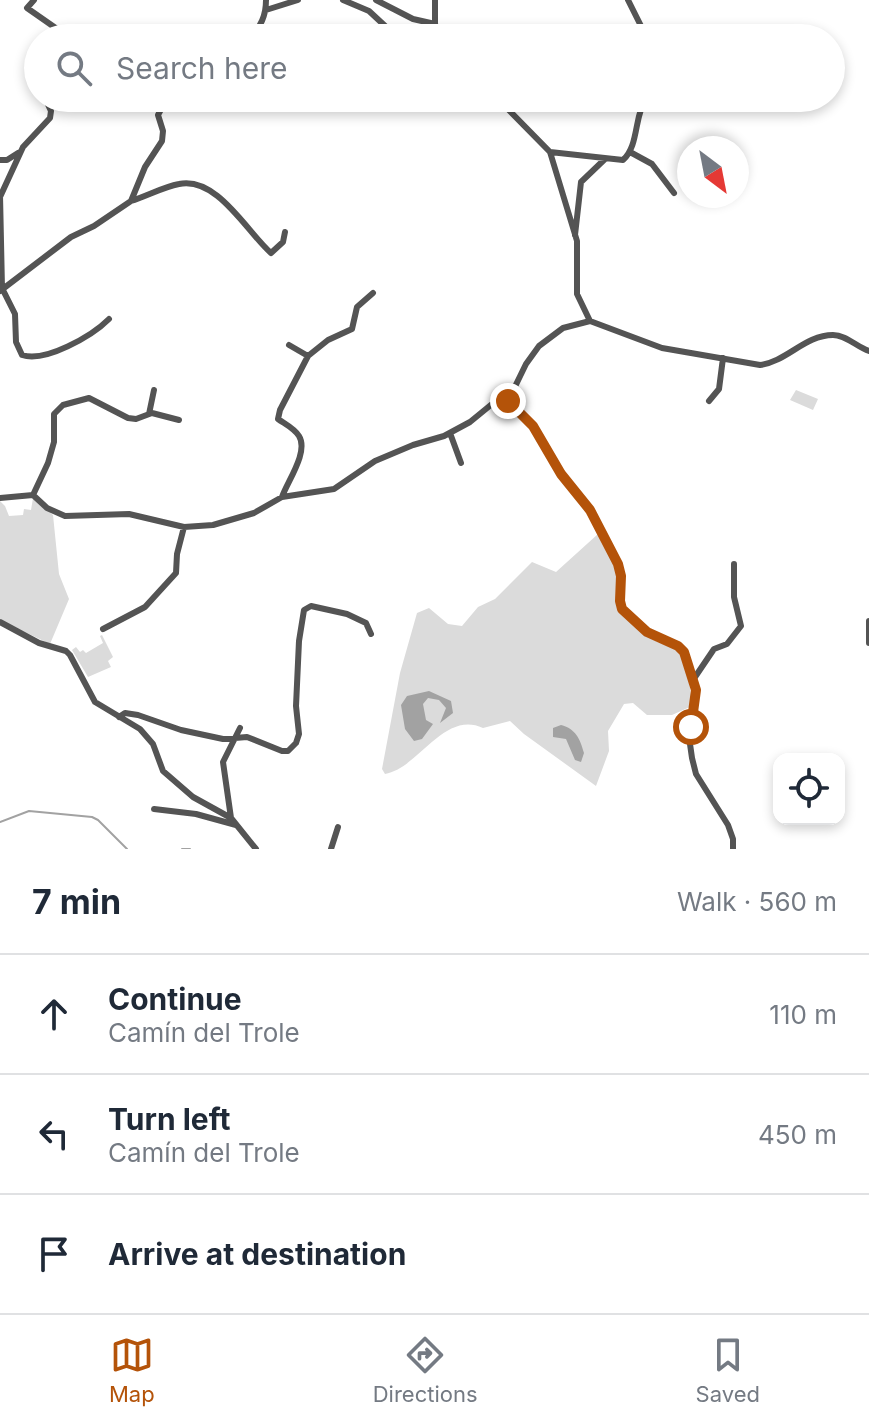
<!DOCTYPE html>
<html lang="en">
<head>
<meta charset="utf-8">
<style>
  :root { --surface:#fff; --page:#f2f2f3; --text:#1f2937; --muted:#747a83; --line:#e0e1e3; --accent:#b45309 }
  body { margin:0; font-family:Inter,sans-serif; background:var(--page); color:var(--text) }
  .controls { position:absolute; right:24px; bottom:24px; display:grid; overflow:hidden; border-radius:16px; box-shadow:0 4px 12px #0003 }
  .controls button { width:72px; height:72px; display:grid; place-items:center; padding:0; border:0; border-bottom:2px solid var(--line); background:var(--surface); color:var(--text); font:40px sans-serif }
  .compass { position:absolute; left:677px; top:136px; width:72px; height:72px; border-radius:50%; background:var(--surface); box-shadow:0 4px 12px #0003; rotate:148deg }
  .stop { position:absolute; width:24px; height:24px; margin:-18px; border:6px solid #b45309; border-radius:50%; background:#fff }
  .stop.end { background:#b45309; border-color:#fff; box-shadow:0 2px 8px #0008 }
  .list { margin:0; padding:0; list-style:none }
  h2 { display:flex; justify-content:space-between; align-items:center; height:104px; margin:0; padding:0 32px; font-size:34px }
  h2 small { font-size:26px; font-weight:400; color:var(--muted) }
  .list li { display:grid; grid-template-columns:52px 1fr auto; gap:24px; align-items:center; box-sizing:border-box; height:120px; padding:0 32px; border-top:2px solid var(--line) }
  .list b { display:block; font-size:30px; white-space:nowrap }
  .list p { margin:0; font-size:26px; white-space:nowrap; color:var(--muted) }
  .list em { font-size:26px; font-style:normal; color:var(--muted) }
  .icon { flex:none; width:44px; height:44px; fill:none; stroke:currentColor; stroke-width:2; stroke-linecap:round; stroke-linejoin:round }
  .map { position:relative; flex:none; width:869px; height:849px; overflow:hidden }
  .search { position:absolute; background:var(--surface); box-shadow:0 4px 12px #0003; left:24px; right:24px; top:24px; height:88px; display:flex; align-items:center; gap:20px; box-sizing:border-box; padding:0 28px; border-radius:44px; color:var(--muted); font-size:30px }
  .sheet { height:464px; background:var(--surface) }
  nav { display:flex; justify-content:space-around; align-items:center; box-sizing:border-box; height:112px; border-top:2px solid var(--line); background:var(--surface); font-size:22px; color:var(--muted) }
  nav a { display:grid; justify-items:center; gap:4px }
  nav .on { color:var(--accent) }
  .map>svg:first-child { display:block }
</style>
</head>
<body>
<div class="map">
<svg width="869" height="849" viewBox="0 0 869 849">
  <rect width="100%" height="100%" fill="#fff"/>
  <!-- green -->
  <path fill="#dbdbdb" d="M796,390l22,9 -5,11 -23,-10z
    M33,498l20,17 6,59 10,25 -19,45 -50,-24v-119l5,5 4,10 14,-1 1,-6 7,1z
    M598,534l18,34 3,40 24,21 35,20 10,21 4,36 -20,9h-25l-14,-12 -9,1 -16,27 1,20 -13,35 -72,-52 -14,-13 -27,7c-39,-18 -64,40 -98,46l-3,-5 18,-96 17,-60 12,-5 19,16 14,2 16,-19 17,-8 37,-37 24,10z
    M102,635l11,22 -5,4 3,6 -23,10 -16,-27 4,-3 4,5 3,-2 3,3 17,-10 -3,-7z"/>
  <!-- water -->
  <path fill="#a2a2a2" d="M429,691l22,10 2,12 -13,10 6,-15 -7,-8 -11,-2 -5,6 3,16 7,4 -11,15 -8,2 -9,-12 -4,-24 6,-9z
    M561,725c15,4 19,14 23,28l-3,9 -6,-2 -9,-21 -13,-2v-9z"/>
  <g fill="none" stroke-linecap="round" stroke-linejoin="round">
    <!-- stream -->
    <path stroke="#a2a2a2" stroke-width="2" d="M0,822l29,-11 63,6 6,3 29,29
      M182,849h8"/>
    <!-- minor -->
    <path stroke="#545454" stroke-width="6" d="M34,0l-7,8 43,30
      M343,0l26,11 29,27
      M376,0l37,19 22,5
      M435,0v24l7,14
      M628,0l19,38
      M266,10l32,-10
      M250,38c11,-12 16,-22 16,-38
      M85,98l53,6 27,-2
      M497,98l53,54 27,89v53l13,27
      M550,152l73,8c16,-14 11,-44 23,-62
      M630,152l22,12 22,29
      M0,160h7l11,-7
      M0,195l2,93 13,26 1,28 6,13c23,8 70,-19 87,-36
      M0,197l23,-50 27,-29 1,-7 -6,-13
      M131,201c16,-5 32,-14 48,-17 38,-8 68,48 92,69l12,-11 2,-10
      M575,235l6,-53 24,-23
      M0,291l71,-54 23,-11 37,-25 14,-34 17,-26 1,-10 -5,-16 7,-13 5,-4
      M289,345l19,11
      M508,401l25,25 28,48 29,36 28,54 3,12 -1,25 2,8 25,23 31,14 6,6 12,38 -6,54 2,14 4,16 32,51 5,14v10
      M508,401l18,-37 13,-18 24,-18 27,-7 72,27 98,17c26,-3 45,-30 73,-30 13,0 24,12 36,16
      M709,401l10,-12 4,-31
      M149,414l5,-24
      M450,433l11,30
      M33,495l15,-32 6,-21v-28l9,-9 26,-7 39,20 8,1 16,-6 27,7
      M282,497c5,-15 27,-45 17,-61 -5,-8 -14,-12 -21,-17l2,-9 28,-54 20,-16 24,-11 5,-22 16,-14
      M0,498l33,-3 14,13 18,8 64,-2 55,13 29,-2 41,-12 28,-16 52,-8 41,-28 38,-16 31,-9 26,-14 22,-18 16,-3
      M869,621v22
      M0,622l39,21 27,8 4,4 25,47 45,27 13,15 10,27 30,26 38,21 25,31
      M103,629l42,-22 31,-34 1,-19 7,-27
      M693,680l21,-31 13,-5 14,-18 -7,-29v-33
      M119,717l6,-4 13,2 43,15 42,9 24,-2 35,14h6l8,-8 3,-9 -3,-28 3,-65 5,-31 7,-4 36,8 19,9 5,11
      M154,809l42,5 40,11
      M231,818l-8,-56 17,-34
      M331,849l7,-22"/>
  </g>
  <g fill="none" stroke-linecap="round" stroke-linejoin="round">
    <!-- route -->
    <path stroke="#b45309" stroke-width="10" d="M508,401l25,25 28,48 29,36 28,54 3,12 -1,25 2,8 25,23 31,14 6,6 12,38 -5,37"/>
  </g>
</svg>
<div class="controls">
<button><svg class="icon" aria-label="locate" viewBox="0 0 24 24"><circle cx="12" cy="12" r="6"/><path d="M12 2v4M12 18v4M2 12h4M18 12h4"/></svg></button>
</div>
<svg class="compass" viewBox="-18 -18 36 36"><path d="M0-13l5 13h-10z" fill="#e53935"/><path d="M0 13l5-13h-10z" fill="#747a83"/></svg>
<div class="stop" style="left:691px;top:727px"></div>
<div class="stop end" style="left:508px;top:401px"></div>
<div class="search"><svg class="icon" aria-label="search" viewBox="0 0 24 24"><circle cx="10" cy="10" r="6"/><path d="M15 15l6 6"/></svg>Search here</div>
</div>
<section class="sheet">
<h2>7 min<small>Walk · 560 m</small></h2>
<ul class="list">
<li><svg class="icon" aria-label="ahead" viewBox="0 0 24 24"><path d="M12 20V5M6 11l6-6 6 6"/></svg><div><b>Continue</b><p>Camín del Trole</p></div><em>110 m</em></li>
<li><svg class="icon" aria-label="left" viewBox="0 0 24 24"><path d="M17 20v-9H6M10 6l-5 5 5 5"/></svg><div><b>Turn left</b><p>Camín del Trole</p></div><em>450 m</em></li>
<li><svg class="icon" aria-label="arrive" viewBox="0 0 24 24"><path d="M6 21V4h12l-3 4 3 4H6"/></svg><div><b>Arrive at destination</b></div></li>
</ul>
</section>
<nav>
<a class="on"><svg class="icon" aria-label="map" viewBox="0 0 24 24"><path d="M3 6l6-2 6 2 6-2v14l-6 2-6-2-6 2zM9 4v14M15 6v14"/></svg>Map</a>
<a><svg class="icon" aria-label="directions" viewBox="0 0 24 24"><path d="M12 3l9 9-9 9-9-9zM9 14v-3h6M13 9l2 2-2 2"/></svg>Directions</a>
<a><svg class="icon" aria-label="saved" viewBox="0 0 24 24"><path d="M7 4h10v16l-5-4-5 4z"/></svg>Saved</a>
</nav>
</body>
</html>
